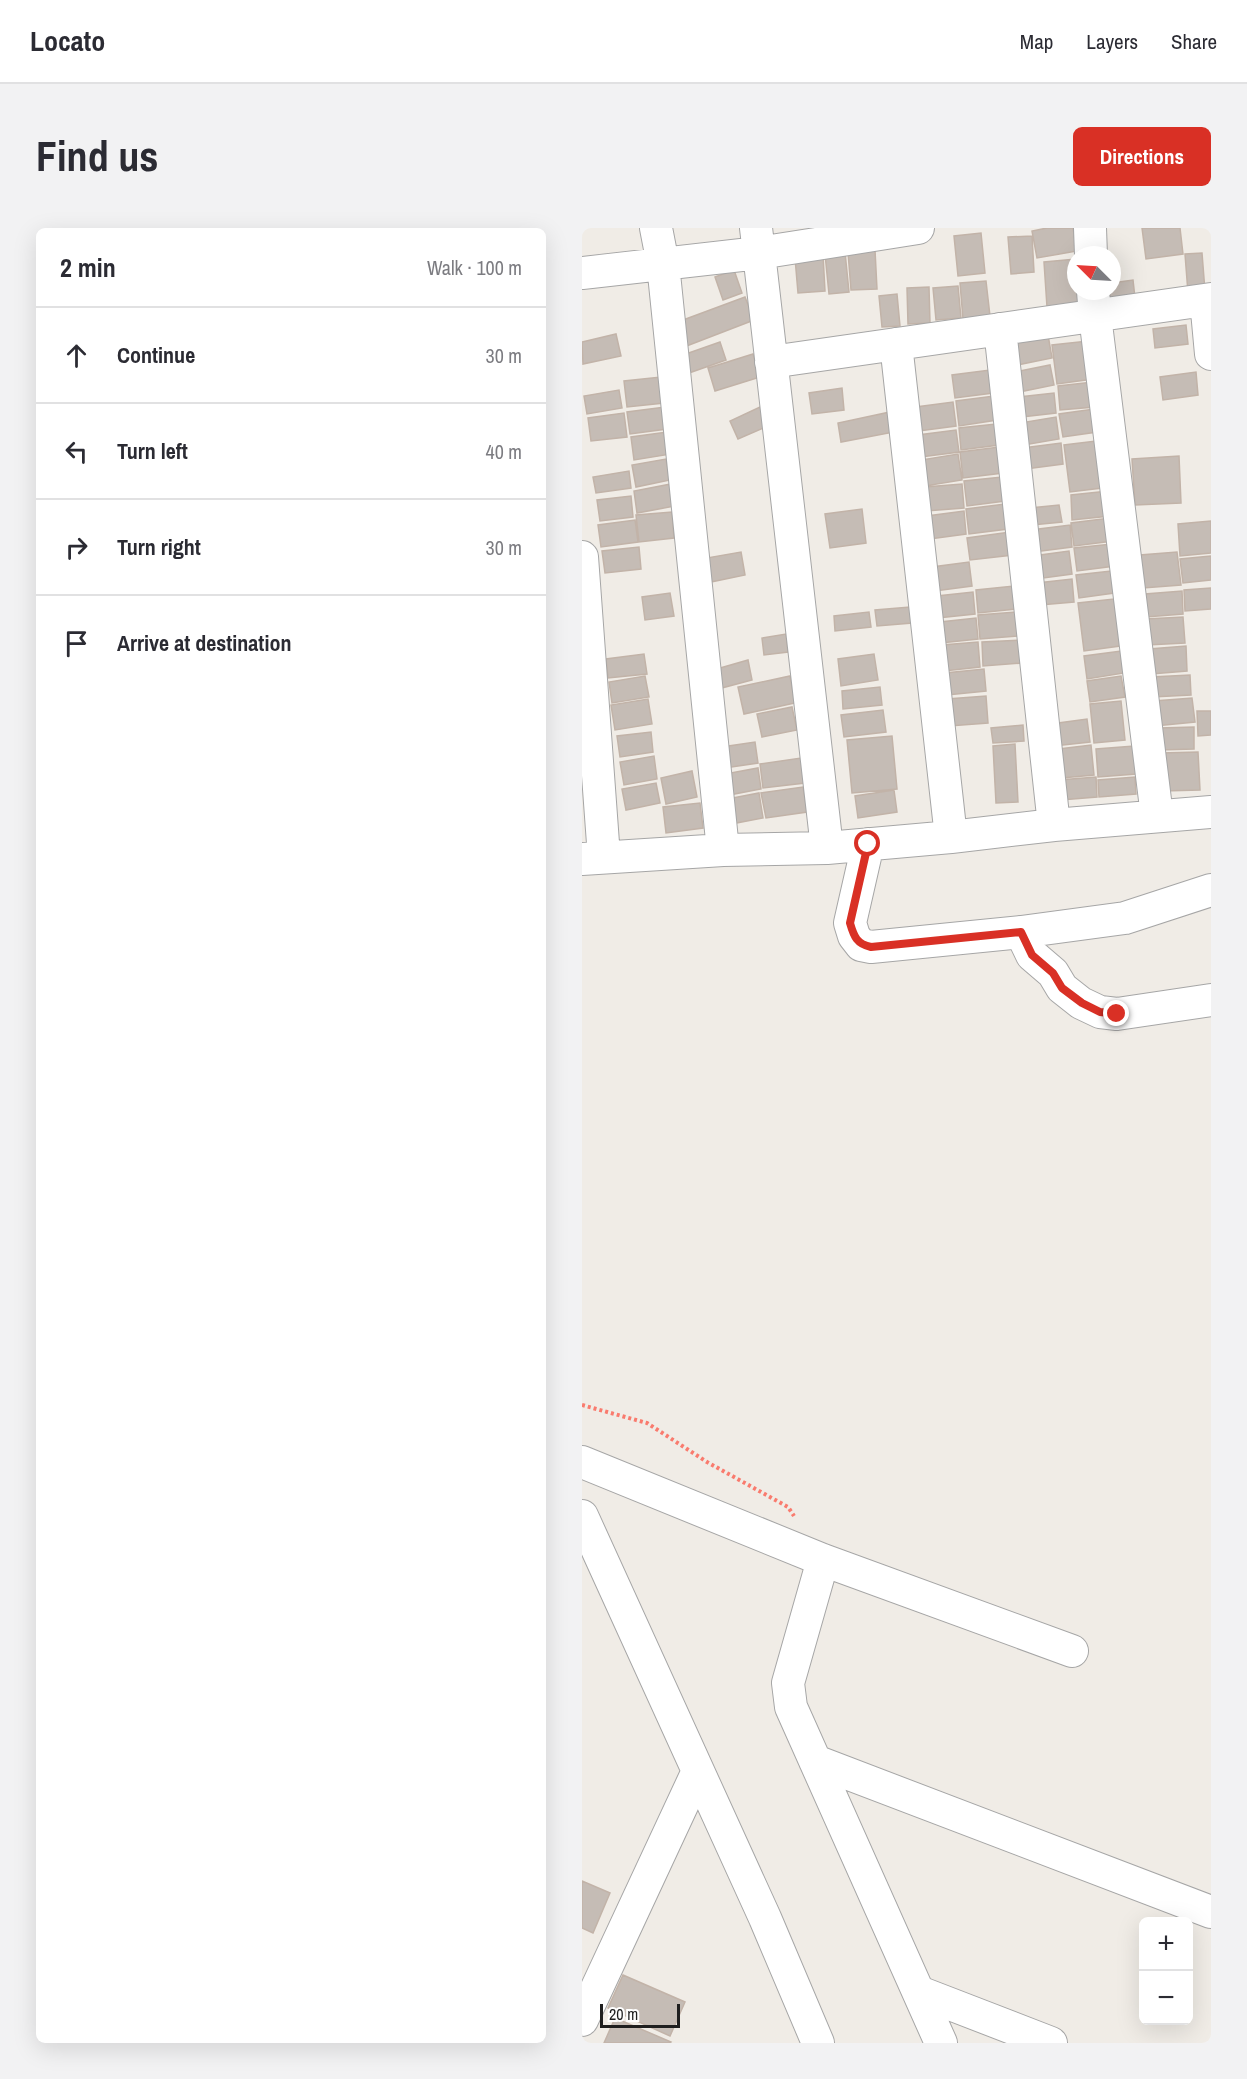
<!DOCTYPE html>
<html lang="en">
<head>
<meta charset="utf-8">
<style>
  :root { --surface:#fff; --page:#f2f2f3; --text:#2b2b33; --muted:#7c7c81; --line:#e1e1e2; --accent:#d93025 }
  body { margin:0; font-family:"Archivo Narrow",sans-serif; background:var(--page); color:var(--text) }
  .controls { position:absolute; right:18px; bottom:18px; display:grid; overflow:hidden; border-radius:9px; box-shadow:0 6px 24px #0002 }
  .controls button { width:54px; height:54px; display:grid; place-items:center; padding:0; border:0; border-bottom:2px solid var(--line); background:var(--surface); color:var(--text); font:30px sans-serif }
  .compass { position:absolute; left:485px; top:18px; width:54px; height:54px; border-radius:50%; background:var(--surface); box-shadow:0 6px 24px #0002; rotate:294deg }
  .scale { position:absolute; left:18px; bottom:15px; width:80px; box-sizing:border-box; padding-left:6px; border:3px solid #1f1f1f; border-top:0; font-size:16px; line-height:21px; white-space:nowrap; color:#1f1f1f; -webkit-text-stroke:4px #fff; paint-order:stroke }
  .stop { position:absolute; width:18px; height:18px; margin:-14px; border:4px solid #d93025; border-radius:50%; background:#fff }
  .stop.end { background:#d93025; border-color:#fff; box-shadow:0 2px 6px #0008 }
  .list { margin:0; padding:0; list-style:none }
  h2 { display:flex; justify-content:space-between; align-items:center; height:78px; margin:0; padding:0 24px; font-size:26px }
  h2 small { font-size:20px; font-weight:400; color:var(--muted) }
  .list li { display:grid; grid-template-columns:39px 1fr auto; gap:18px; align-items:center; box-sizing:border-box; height:96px; padding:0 24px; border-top:2px solid var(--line) }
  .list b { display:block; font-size:22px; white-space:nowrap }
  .list em { font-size:20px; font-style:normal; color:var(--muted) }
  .icon { flex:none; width:33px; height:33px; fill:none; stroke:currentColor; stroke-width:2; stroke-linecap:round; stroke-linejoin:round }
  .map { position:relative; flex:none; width:629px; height:1815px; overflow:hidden; border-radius:9px }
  header { display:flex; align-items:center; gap:36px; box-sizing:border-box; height:84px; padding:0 30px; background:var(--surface); border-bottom:2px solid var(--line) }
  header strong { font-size:28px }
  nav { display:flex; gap:33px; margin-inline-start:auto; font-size:21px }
  .intro { display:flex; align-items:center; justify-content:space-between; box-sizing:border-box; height:144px; padding:0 36px }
  h1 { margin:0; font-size:42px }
  .button { padding:15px 27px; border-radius:9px; background:var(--accent); color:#fff; font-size:21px; font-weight:700 }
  main { display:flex; gap:36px; padding:0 36px }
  aside { flex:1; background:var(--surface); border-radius:9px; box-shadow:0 6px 24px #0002 }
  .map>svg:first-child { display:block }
</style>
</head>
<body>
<header>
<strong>Locato</strong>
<nav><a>Map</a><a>Layers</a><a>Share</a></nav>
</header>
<div class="intro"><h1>Find us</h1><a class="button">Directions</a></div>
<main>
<aside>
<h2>2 min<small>Walk · 100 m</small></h2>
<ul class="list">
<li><svg class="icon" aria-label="ahead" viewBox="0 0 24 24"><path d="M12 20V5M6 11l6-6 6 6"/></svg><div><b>Continue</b></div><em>30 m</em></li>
<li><svg class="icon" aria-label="left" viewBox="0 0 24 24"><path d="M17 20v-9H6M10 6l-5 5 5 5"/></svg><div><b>Turn left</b></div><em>40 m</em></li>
<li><svg class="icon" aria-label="right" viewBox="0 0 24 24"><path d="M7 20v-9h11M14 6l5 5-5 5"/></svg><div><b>Turn right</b></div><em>30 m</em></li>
<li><svg class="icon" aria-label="arrive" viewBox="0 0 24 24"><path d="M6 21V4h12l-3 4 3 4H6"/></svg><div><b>Arrive at destination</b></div></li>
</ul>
</aside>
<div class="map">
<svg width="629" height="1815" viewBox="0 0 629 1815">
  <rect width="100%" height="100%" fill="#f0ece6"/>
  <!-- building -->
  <path fill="#c5bcb5" stroke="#c2b3a8" stroke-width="1.5" d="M465,0h26l4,23 -40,7 -5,-27z
    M560,0h38l3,26 -37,5z
    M399,5l4,40 -27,3 -4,-40z
    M450,8l2,36 -23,2 -3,-37z
    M293,22l2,39 -26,1 -3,-38z
    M263,24l4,40 -20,2 -4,-40z
    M620,25l3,38 -17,2 -3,-39z
    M241,27l2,36 -27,2 -3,-35z
    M494,31v32h9l1,13 -39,3 -3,-45z
    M152,42l8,23 -19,7 -8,-23z
    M551,52l2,18 -24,4 -2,-11h3v-8z
    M404,53l4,35 -27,3 -3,-36z
    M376,58l3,32 -25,2 -3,-32z
    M347,59l1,36 -22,1 -1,-36z
    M315,66l3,32 -18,1 -3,-31z
    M163,69l9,23 -70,27 -9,-24z
    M604,97l2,19 -33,4 -2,-19z
    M34,106l5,22 -38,8 -1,-22z
    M466,107l4,23 -35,7 -4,-23z
    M506,113l5,38 -36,5 -5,-39z
    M138,114l6,18 -37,13 -6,-18z
    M171,126l7,23 -45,14 -7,-23z
    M468,137l4,20 -35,7 -4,-20z
    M408,142l3,23 -38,5 -3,-23z
    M614,144l2,23 -35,5 -3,-23z
    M79,149l3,26 -37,4 -3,-26z
    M511,154l2,25 -35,3 -2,-24z
    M260,160l2,22 -32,4 -3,-21z
    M37,162l3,18 -35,6 -3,-18z
    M472,165l2,20 -34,4 -3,-20z
    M412,168l3,24 -38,6 -3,-25z
    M371,174l3,24 -37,5 -3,-24z
    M83,179l2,22 -37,5 -3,-22z
    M178,179l8,19 -30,13 -8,-18z
    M512,181l3,23 -34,5 -4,-23z
    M308,184l4,20 -53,10 -3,-19z
    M42,185l3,24 -36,4 -3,-23z
    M474,189l3,22 -35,6 -4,-22z
    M414,196l3,21 -38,5 -2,-22z
    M374,202l3,22 -38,5 -3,-22z
    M85,204l4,22 -37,6 -3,-23z
    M514,213l6,47 -32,4 -6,-47z
    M479,215l2,21 -37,5 -3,-21z
    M417,219l4,26 -40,5 -3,-26z
    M376,226l4,26 -37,6 -4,-26z
    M597,228l2,47 -46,2 -3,-46z
    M84,231l4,21 -34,7 -4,-22z
    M47,243l2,17 -35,5 -3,-16z
    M420,249l3,24 -38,5 -3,-25z
    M89,256l4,22 -38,7 -3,-22z
    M380,256l2,24 -38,3 -1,-24z
    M526,263l2,25 -38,4 -1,-25z
    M49,268l2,21 -33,4 -3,-21z
    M423,276l3,25 -39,5 -3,-25z
    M477,277l3,17 -30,3 -2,-17z
    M280,281l4,34 -36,5 -5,-34z
    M382,283l2,23 -36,5 -3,-23z
    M90,284l2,26 -35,4 -3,-27z
    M528,290l3,23 -39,5 -3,-23z
    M53,292l3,22 -37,5 -3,-22z
    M629,293v32l-31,3 -2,-32z
    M488,297l2,22 -38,5 -3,-22z
    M428,304l3,23 -43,5 -3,-22z
    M530,316l3,22 -38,5 -3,-23z
    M57,319l2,22 -36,4 -3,-22z
    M487,323l3,23 -36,5 -3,-23z
    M159,324l4,23 -39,8 -5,-24z
    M595,324l4,33 -38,3 -3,-33z
    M629,328v24l-28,3 -3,-24z
    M387,334l3,24 -37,5 -3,-24z
    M529,343l3,22 -35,5 -3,-23z
    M490,351l2,23 -34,3 -3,-22z
    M432,358l2,23 -38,4 -2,-23z
    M629,360v21l-26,2 -1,-21z
    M600,363l1,23 -37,3 -1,-23z
    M391,364l2,22 -37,4 -1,-22z
    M88,365l4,23 -29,4 -3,-23z
    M532,371l6,47 -36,5 -6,-48z
    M328,379l2,16 -35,3 -2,-16z
    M287,384l2,15 -36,4 -1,-15z
    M434,384l2,24 -38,3 -2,-24z
    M601,389l2,26 -38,2 -1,-26z
    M394,390l2,21 -37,4 -1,-21z
    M204,406l2,18 -24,3 -2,-17z
    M439,412l1,23 -39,3 -1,-24z
    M396,414l2,25 -36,4 -2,-26z
    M604,418l1,25 -36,3 -2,-25z
    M539,423l3,22 -37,6 -3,-23z
    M62,426l3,20 -39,4 -2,-19z
    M292,426l4,26 -37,6 -3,-27z
    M166,432l4,20 -34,9 -5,-19z
    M402,441l2,22 -39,4 -2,-22z
    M608,447l1,20 -39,2 -1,-20z
    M63,448l4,21 -37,6 -3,-21z
    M208,448l5,27 -51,11 -6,-27z
    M539,448l4,21 -35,5 -3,-21z
    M298,459l2,18 -39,4 -1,-18z
    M404,468l2,27 -39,3 -2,-27z
    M610,470l3,24 -40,4 -1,-25z
    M66,471l4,25 -37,6 -4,-25z
    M539,473l4,39 -31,3 -4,-39z
    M210,479l5,23 -35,7 -5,-23z
    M301,482l3,22 -42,5 -3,-22z
    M615,483h14v24l-13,1z
    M505,491l3,23 -36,4 -3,-22z
    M441,497l1,16 -31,2 -2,-15z
    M612,499v22l-35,1v-22z
    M69,504l2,20 -33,5 -3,-21z
    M310,508l5,53 -45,4 -5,-53z
    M173,514l3,21 -33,5 -3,-21z
    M433,516l3,58 -22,1 -3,-57z
    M509,517l3,30 -32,3 -3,-29z
    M552,518l2,28 -38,3 -2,-28z
    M616,524l2,38 -37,1 -2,-38z
    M72,528l3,23 -33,6 -4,-23z
    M219,530l4,25 -42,5 -3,-24z
    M176,540l3,21 -32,6 -4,-21z
    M110,543l5,26 -31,7 -5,-26z
    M514,549l1,20 -36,3 -2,-20z
    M553,549l1,17 -37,3 -1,-17z
    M74,555l4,20 -34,7 -4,-21z
    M221,559l4,25 -41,6 -5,-25z
    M312,562l3,22 -39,6 -3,-22z
    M177,565l4,25 -32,6 -4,-25z
    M118,575l3,25 -37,5 -3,-26z
    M0,1653l28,12 -17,40 -11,-5z
    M41,1747l62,27 -15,34 -62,-28z
    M33,1790l56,24 -1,1h-66z"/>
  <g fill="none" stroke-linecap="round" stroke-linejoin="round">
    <!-- minor casing -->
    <g stroke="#a6a6a6" stroke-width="34">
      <path id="minor" d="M74,0l7,36 60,586
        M508,0l1,27
        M0,45l177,-20 -3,-25
        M511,63l2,25 62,500
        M624,72l5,54
        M418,101l54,496
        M314,116l55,493
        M189,134l440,-63
        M0,329l22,300
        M286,616l-18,79 4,13 7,9 10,2 150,-15 104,-14 86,-28
        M245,620l-68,-595 159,-25
        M0,631l141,-9 104,-2 124,-11 103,-12 157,-13
        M439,704l11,23 21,18 9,15 19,15 19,9 17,2 94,-14
        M0,1234l241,98 249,91
        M0,1288l183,402 53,125
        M241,1332l-35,123 3,24 150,336
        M233,1533l396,151
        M337,1764l132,51
        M0,1792l116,-249"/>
    </g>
    <!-- path -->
    <path stroke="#f97b6e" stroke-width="4" stroke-dasharray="3 3" stroke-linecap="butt" d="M0,1177l65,18 60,39 81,45 6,9"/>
    <!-- minor -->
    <use href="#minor" stroke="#fff" stroke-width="32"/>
  </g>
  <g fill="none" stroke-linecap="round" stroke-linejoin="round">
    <!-- route -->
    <path stroke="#d93025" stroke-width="8" d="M286,616l-18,79c4,14 7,21 21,24l150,-15 11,23 21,18 9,15 20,15 18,9 17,2"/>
  </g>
</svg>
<div class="controls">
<button>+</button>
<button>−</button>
</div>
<svg class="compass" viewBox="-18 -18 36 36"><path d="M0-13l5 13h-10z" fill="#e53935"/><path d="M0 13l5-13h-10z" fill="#7c7c81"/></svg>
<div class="scale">20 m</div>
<div class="stop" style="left:286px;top:616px"></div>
<div class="stop end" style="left:535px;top:786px"></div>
</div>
</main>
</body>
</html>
